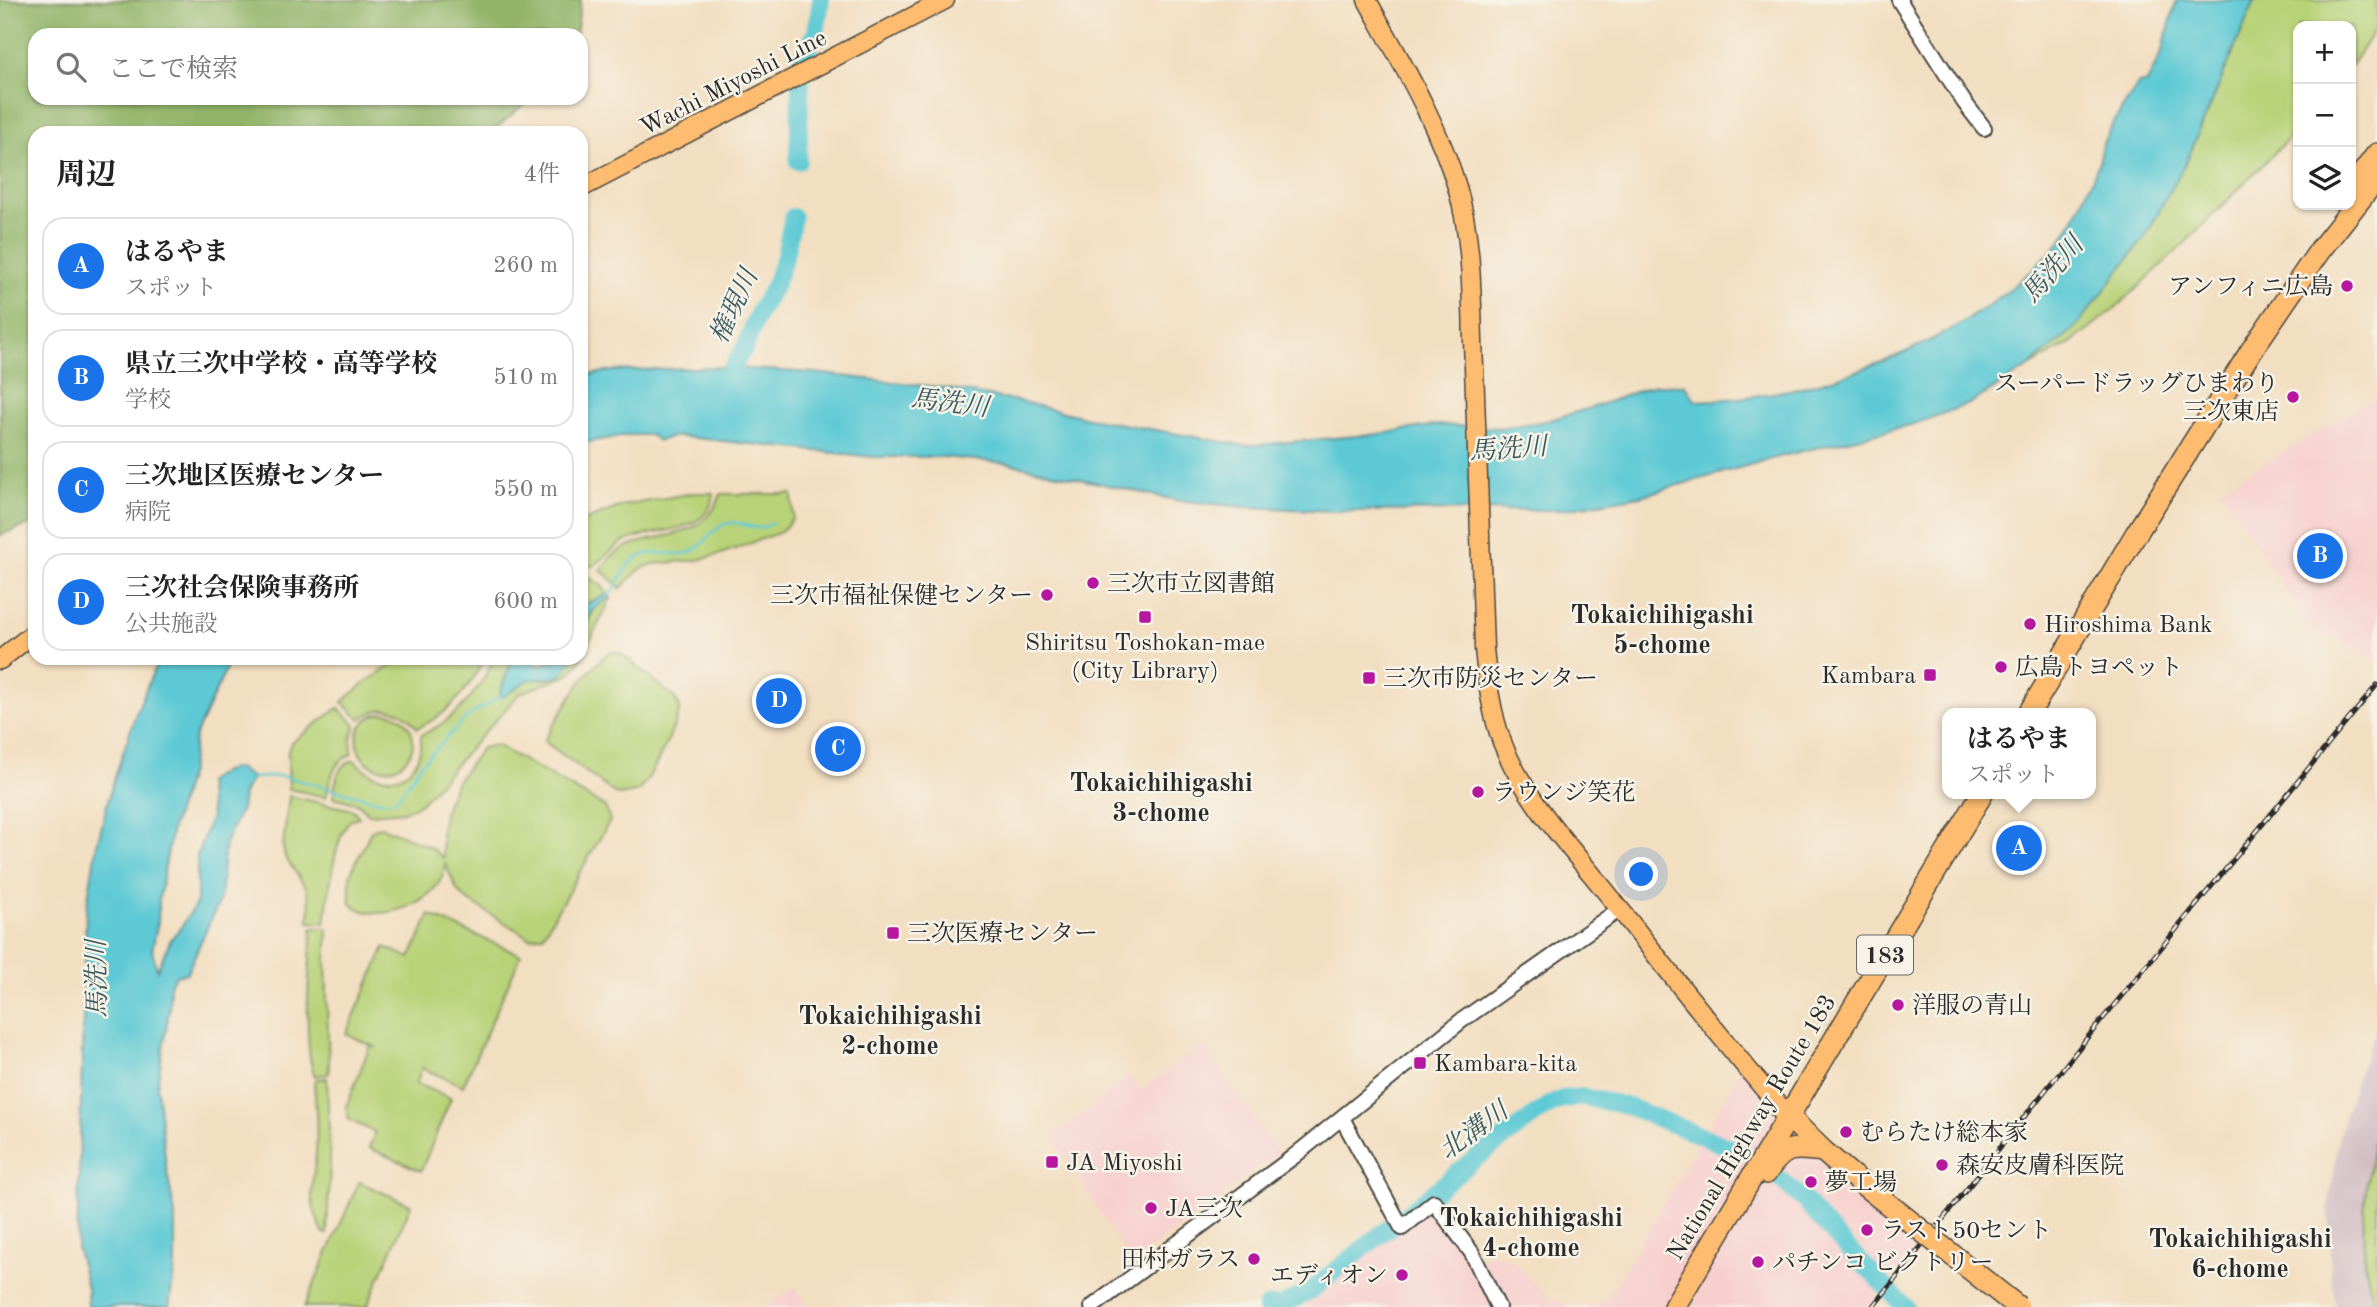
<!DOCTYPE html>
<html lang="ja">
<head>
<meta charset="utf-8">
<style>
  :root { --surface:#fff; --page:#f6f6f6; --text:#222; --muted:#767676; --line:#e0e0e0; --accent:#1a73e8 }
  body { margin:0; font-family:"Old Standard TT","Noto Serif JP",serif; background:var(--page); color:var(--text) }
  .controls { position:absolute; right:21px; top:21px; display:grid; overflow:hidden; border-radius:14px; box-shadow:0 2px 5px #0004 }
  .controls button { width:63px; height:63px; display:grid; place-items:center; padding:0; border:0; border-bottom:2px solid var(--line); background:var(--surface); color:var(--text); font:35px sans-serif }
  .you { position:absolute; left:1642px; top:875px; width:24px; height:24px; margin:-18px; border:5px solid #fff; border-radius:50%; background:#1a73e8; box-shadow:0 0 0 10px #1a73e833 }
  .badge { display:grid; place-items:center; width:46px; height:46px; border-radius:50%; background:var(--accent); color:#fff; font-size:23px; font-weight:700 }
  .pin { position:absolute; translate:-50% -50%; border:4px solid #fff; box-shadow:0 2px 7px #0006 }
  .popup { position:absolute; left:1942px; top:708px; width:154px; height:91px; box-sizing:border-box; display:grid; place-content:center; border-radius:14px; background:var(--surface); filter:drop-shadow(0 2px 5px #0005); font-size:23px; white-space:nowrap; color:var(--muted) }
  .popup b { font-size:26px; color:var(--text) }
  .popup::after { content:''; position:absolute; left:50%; top:100%; margin-left:-14px; border:14px solid transparent; border-top-color:var(--surface) }
  .list { margin:0; padding:0; list-style:none }
  h2 { display:flex; justify-content:space-between; align-items:center; height:91px; margin:0; padding:0 28px; font-size:30px }
  h2 small { font-size:23px; font-weight:400; color:var(--muted) }
  .list li { display:grid; grid-template-columns:46px 1fr auto; gap:21px; align-items:center; box-sizing:border-box; height:98px; margin:0 14px 14px; padding:0 14px; border:2px solid var(--line); border-radius:21px }
  .list b { display:block; font-size:26px; white-space:nowrap }
  .list p { margin:0; font-size:23px; white-space:nowrap; color:var(--muted) }
  .list em { font-size:23px; font-style:normal; color:var(--muted) }
  .icon { flex:none; width:38px; height:38px; fill:none; stroke:currentColor; stroke-width:2; stroke-linecap:round; stroke-linejoin:round }
  .map { position:relative; flex:none; width:2377px; height:1307px; overflow:hidden }
  .search { position:absolute; background:var(--surface); box-shadow:0 2px 5px #0004; left:28px; top:28px; width:560px; height:77px; display:flex; align-items:center; gap:18px; box-sizing:border-box; padding:0 24px; border-radius:21px; color:var(--muted); font-size:26px }
  .panel { position:absolute; background:var(--surface); box-shadow:0 2px 5px #0004; left:28px; top:126px; width:560px; height:539px; border-radius:21px }
  .map>svg:first-child { display:block }
</style>
</head>
<body>
<div class="map">
<svg width="2377" height="1307" viewBox="0 0 2377 1307">
  <rect width="100%" height="100%" fill="#f7f3e8"/>
  <filter id="ink" filterUnits="userSpaceOnUse"><feTurbulence type="fractalNoise" baseFrequency=".0143" numOctaves="2"/><feDisplacementMap in="SourceGraphic" scale="14" xChannelSelector="R" yChannelSelector="G"/><feConvolveMatrix kernelMatrix="1 2 1 2 8 2 1 2 1" color-interpolation-filters="sRGB"/></filter>
  <filter id="wash" filterUnits="userSpaceOnUse"><feTurbulence type="fractalNoise" baseFrequency=".00686" numOctaves="4" result="noise"/><feDisplacementMap in="SourceGraphic" scale="28" xChannelSelector="R" yChannelSelector="G"/><feGaussianBlur stdDeviation="1.57" result="paint"/><feColorMatrix in="noise" values="0 0 0 0 0 0 0 0 0 0 0 0 0 0 0 0 0 1.4 0 .05"/><feComposite in="paint" operator="in"/></filter>
  <g filter="url(#wash)">
    <rect width="100%" height="100%" fill="#f2dec0"/>
    <!-- built -->
    <path fill="#f7d0ce" d="M2377,397v264l-70,-38 -87,-134z
      M1203,1045l76,108 -148,110 -80,-128 33,-22 45,-38 11,15z
      M1743,1067l177,175 -52,65h-289l27,-6z
      M1431,1198l46,61 16,-6 21,9 34,36 26,9h-268l-4,-7 23,-13z
      M795,1287l13,20h-42z"/>
    <!-- industrial -->
    <path fill="#d2bec4" d="M2377,1027v280h-41l-5,-31 -3,-66 11,-76 18,-58z"/>
    <!-- green -->
    <path fill="#b7d277" stroke="#717e51" stroke-width="2" d="M2255,0h122v26l-26,40v-40h-53v103l-113,114 -66,62 -47,37 -46,27 50,-42 69,-90 43,-79z
      M693,493h21c-5,44 -62,34 -91,49 -11,6 -19,17 -30,24l-12,-1v-43l41,-16z
      M721,494h71l1,24 -12,14 -60,22 -23,6 -45,4 -13,5 -19,19 -20,-18c27,-49 98,-14 120,-76z
      M590,578l10,6 11,14 -32,65 -12,13 -47,17 -99,110 -15,8 -37,3 -10,-10 -26,-7c3,-16 3,-32 21,-37 28,32 69,20 67,-25 26,-11 48,-32 63,-57 4,-6 7,-14 11,-20h21c-10,10 -13,25 -16,38l3,1 25,-18h22l24,-21h7c0,-27 7,-44 25,-63l-25,11v-21z
      M610,652h9l55,45 6,11c-4,17 -29,71 -41,82 -6,4 -15,4 -22,5l-73,-54c19,-31 37,-67 66,-89z
      M402,658h83c-15,29 -37,58 -68,70 -14,-22 -37,-24 -57,-9l-18,-17 26,-21z
      M338,708l18,17 -5,14 1,15c-20,8 -21,24 -26,43l-37,-8 -1,-38 3,-8z
      M357 741a28 28 0 1 1 56 0a28 28 0 1 1-56 0Z
      M496,745l109,62 5,14 -67,114 -13,3 -63,-38 -10,-10 -12,-27c1,37 -69,66 -95,40v-28l21,-44 5,-3 6,-1 48,20 13,11 -2,-30 6,-26 10,-21 25,-33z
      M289,796l64,14 6,7c-4,1 -8,2 -10,5 -15,14 -21,79 -24,101l-16,-1 1,-16 -3,-17 -22,-32 -2,-10z
      M430,915l91,40 -58,131 -41,-18 -6,16 35,14 -30,73 -52,-23 6,-16 -26,-12 -3,-13 24,-61 7,2 -31,-14 39,-87 25,11z
      M313,928h15l-2,33 3,113 -14,2c-13,-26 -5,-114 -3,-147z
      M327,1078l3,85 -3,71 -4,-1c-17,-38 -11,-41 -7,-79 2,-24 0,-47 -2,-71l1,-3z
      M2377,1123v184c-3,-5 -5,-13 -7,-20 -14,-53 -3,-110 7,-164z
      M359,1182l52,23 -44,102h-63z"/>
    <!-- forest -->
    <path fill="#91b468" stroke="#5e704a" stroke-width="2" d="M0,0h581l-5,35h-541v63h497l-42,35h-455v390l-35,12z"/>
    <!-- water -->
    <path fill="#5dc9d4" stroke="#447a80" stroke-width="2" d="M2177,0h78l-67,158 -43,79 -69,90 -50,42 -57,35 -55,20 -140,34 -134,38 -82,14 -224,1 -89,-4 -70,-7 -168,-37 -65,-6h-69l-197,-21 -18,5 -7,-6h-21l-49,8v-67l30,-5 107,-4 97,6 122,14 81,14 70,17 158,28 133,-12 58,-9 63,3 46,-7 51,-15 57,-21h31l11,16c118,-3 258,-53 343,-138 7,-7 16,-14 22,-22 9,-12 32,-61 37,-77 3,-6 3,-14 5,-20 8,-21 24,-41 35,-60l9,-1 15,-32z
      M607,595l2,3 -18,13 -10,31v-36z
      M159,658h72l-36,78 -5,36 -18,56 -13,71 -1,22 -6,29 5,20 14,-31 11,-13 15,-24v-47l14,-39 -4,-34 17,-11 14,-3 14,10 -9,16 -2,15 -16,34 -5,56 -33,74 -12,3 -5,9 -1,25 -12,77 9,79 9,49v51l-6,41h-81l-1,-19 -10,-39 9,-338 10,-62 15,-60 26,-78z
      M516,658h20l-2,5 5,3 21,-8h14l-15,19 -31,3 -25,17 -4,-1 12,-33z"/>
    <g fill="none" stroke-linecap="round" stroke-linejoin="round">
      <!-- stream -->
      <path stroke="#5dc9d4" stroke-width="2.5" d="M605,598c19,-12 14,-34 38,-43 18,-6 37,5 53,-6 12,-8 19,-25 35,-26 17,-2 22,12 41,0
        M252,778l29,-2 98,25h14l7,-6 21,-31 46,-47 35,-22"/>
      <!-- river -->
      <path stroke="#5dc9d4" stroke-width="18" d="M798,161l3,-93 3,-11 12,-25 5,-32
        M721,387l24,-40 14,-36 16,-26 10,-29 8,-39
        M1780,1179l26,23 15,19 84,86
        M1266,1307l17,-2 28,-15 159,-127 76,-56 17,-8 20,-2 44,9 109,44"/>
    </g>
  </g>
  <g filter="url(#ink)">
    <g fill="none" stroke-linecap="round" stroke-linejoin="round">
      <!-- minor casing -->
      <g stroke="#494641" stroke-width="18">
        <path id="minor" d="M1899,0l65,102 20,26
          M1342,1118l60,110 32,-26 38,51 26,54
          M1092,1307l201,-150 168,-136 159,-112"/>
      </g>
      <!-- major casing -->
      <g stroke="#494641" stroke-width="21">
        <path id="major" d="M1367,0c33,60 70,121 90,187 17,57 14,120 17,180 3,93 7,187 10,281 3,32 7,64 18,94 23,59 71,108 109,156 55,70 109,140 167,207
          M581,188l364,-188
          M0,660l35,-28"/>
      </g>
      <!-- highway casing -->
      <g stroke="#494641" stroke-width="24">
        <path id="highway" d="M2351,189l26,-35
          M2029,713l107,-179 115,-183 69,-101 57,-72
          M1779,1107l44,44 27,23
          M1766,1173c18,-28 27,-26 57,-22
          M1674,1307l308,-513"/>
      </g>
      <!-- minor -->
      <use href="#minor" stroke="#fff" stroke-width="14"/>
      <!-- major -->
      <use href="#major" stroke="#fdbc70" stroke-width="18"/>
      <!-- highway -->
      <use href="#highway" stroke="#fdbc70" stroke-width="21"/>
      <!-- rail casing -->
      <g stroke="#2b2b2b" stroke-width="5">
        <path id="rail" d="M1873,1307l214,-269 290,-353"/>
      </g>
      <!-- rail -->
      <use href="#rail" stroke="#f7f3e8" stroke-width="2.5" stroke-dasharray="8" stroke-linecap="butt"/>
      <!-- highway-bridge casing -->
      <g stroke="#494641" stroke-width="24" stroke-linecap="butt">
        <path id="highway-bridge" d="M1850,1174l168,133"/>
      </g>
      <!-- highway-bridge -->
      <use href="#highway-bridge" stroke="#fdbc70" stroke-width="21"/>
    </g>
  </g>
  <!-- markers -->
  <g fill="#b5179e" stroke="#f7f3e8" stroke-width="2.5">
    <circle cx="2347" cy="286" r="7"/>
    <circle cx="2293" cy="397" r="7"/>
    <circle cx="1093" cy="583" r="7"/>
    <circle cx="1047" cy="595" r="7"/>
    <rect x="1138" y="610" width="14" height="14" rx="3.5"/>
    <circle cx="2030" cy="624" r="7"/>
    <circle cx="2001" cy="667" r="7"/>
    <rect x="1923" y="668" width="14" height="14" rx="3.5"/>
    <rect x="1362" y="671" width="14" height="14" rx="3.5"/>
    <circle cx="1478" cy="792" r="7"/>
    <rect x="886" y="926" width="14" height="14" rx="3.5"/>
    <circle cx="1898" cy="1005" r="7"/>
    <rect x="1413" y="1056" width="14" height="14" rx="3.5"/>
    <circle cx="1846" cy="1132" r="7"/>
    <rect x="1045" y="1155" width="14" height="14" rx="3.5"/>
    <circle cx="1942" cy="1165" r="7"/>
    <circle cx="1811" cy="1182" r="7"/>
    <circle cx="1151" cy="1208" r="7"/>
    <circle cx="1867" cy="1230" r="7"/>
    <circle cx="1254" cy="1259" r="7"/>
    <circle cx="1758" cy="1262" r="7"/>
    <circle cx="1402" cy="1275" r="7"/>
  </g>
  <g text-anchor="middle" stroke-width="5" stroke-linejoin="round" paint-order="stroke">
    <!-- shield labels -->
    <rect fill="#f7f3e8" stroke="#686764" stroke-width="2" x="1857" y="935.5" width="56" height="39" rx="5"/>
    <g font-size="23" font-weight="bold" fill="#2b2b2b">
      <text x="1885" y="963">183</text>
    </g>
    <!-- street labels -->
    <g font-size="24" fill="#2b2b2b" stroke="#f7f3e8">
      <text transform="translate(733 82) rotate(-27)" y="8">Wachi Miyoshi Line</text>
      <text transform="translate(1751 1127) rotate(-59)" y="8">National Highway Route 183</text>
    </g>
    <!-- poi labels -->
    <g font-size="24" fill="#2b2b2b" stroke="#f7f3e8" text-anchor="start">
      <text x="2333" y="294" text-anchor="end">アンフィニ広島</text>
      <text x="2279" y="391" text-anchor="end">スーパードラッグひまわり<tspan x="2279" dy="28">三次東店</tspan></text>
      <text x="1107" y="591">三次市立図書館</text>
      <text x="1033" y="603" text-anchor="end">三次市福祉保健センター</text>
      <text x="2044" y="632">Hiroshima Bank</text>
      <text x="1145" y="650" text-anchor="middle">Shiritsu Toshokan-mae<tspan x="1145" dy="28">(City Library)</tspan></text>
      <text x="2015" y="675">広島トヨペット</text>
      <text x="1916" y="683" text-anchor="end">Kambara</text>
      <text x="1383" y="686">三次市防災センター</text>
      <text x="1492" y="800">ラウンジ笑花</text>
      <text x="907" y="941">三次医療センター</text>
      <text x="1912" y="1013">洋服の青山</text>
      <text x="1434" y="1071">Kambara-kita</text>
      <text x="1860" y="1140">むらたけ総本家</text>
      <text x="1066" y="1170">JA Miyoshi</text>
      <text x="1956" y="1173">森安皮膚科医院</text>
      <text x="1825" y="1190">夢工場</text>
      <text x="1165" y="1216">JA三次</text>
      <text x="1881" y="1238">ラスト50セント</text>
      <text x="1240" y="1267" text-anchor="end">田村ガラス</text>
      <text x="1772" y="1270">パチンコ ビクトリー</text>
      <text x="1388" y="1283" text-anchor="end">エディオン</text>
    </g>
    <!-- water labels -->
    <g font-size="26" font-style="italic" fill="#3a5a5e" stroke="#f7f3e8">
      <text transform="translate(2052 269) rotate(-49)" y="9">馬洗川</text>
      <text transform="translate(733 306) rotate(-65)" y="9">権現川</text>
      <text transform="translate(950 402) rotate(7)" y="9">馬洗川</text>
      <text transform="translate(1508 448) rotate(-4)" y="9">馬洗川</text>
      <text transform="translate(96 979) rotate(-91)" y="9">馬洗川</text>
      <text transform="translate(1473 1130) rotate(-36)" y="9">北溝川</text>
    </g>
    <!-- neighbourhood labels -->
    <g font-size="26" font-weight="bold" fill="#2b2b2b" stroke="#f7f3e8">
      <text x="1662" y="623">Tokaichihigashi<tspan x="1662" dy="30">5-chome</tspan></text>
      <text x="1161" y="791">Tokaichihigashi<tspan x="1161" dy="30">3-chome</tspan></text>
      <text x="890" y="1024">Tokaichihigashi<tspan x="890" dy="30">2-chome</tspan></text>
      <text x="1531" y="1226">Tokaichihigashi<tspan x="1531" dy="30">4-chome</tspan></text>
      <text x="2240" y="1247">Tokaichihigashi<tspan x="2240" dy="30">6-chome</tspan></text>
    </g>
  </g>
</svg>
<div class="controls">
<button>+</button>
<button>−</button>
<button><svg class="icon" aria-label="layers" viewBox="0 0 24 24"><path d="M12 4l9 5-9 5-9-5zM3 14l9 5 9-5"/></svg></button>
</div>
<div class="you"></div>
<div class="pin badge" style="left:2019px;top:848px">A</div>
<div class="popup"><b>はるやま</b>スポット</div>
<div class="pin badge" style="left:2320px;top:556px">B</div>
<div class="pin badge" style="left:838px;top:749px">C</div>
<div class="pin badge" style="left:779px;top:701px">D</div>
<div class="search"><svg class="icon" aria-label="search" viewBox="0 0 24 24"><circle cx="10" cy="10" r="6"/><path d="M15 15l6 6"/></svg>ここで検索</div>
<section class="panel">
<h2>周辺<small>4件</small></h2>
<ul class="list">
<li><span class="badge">A</span><div><b>はるやま</b><p>スポット</p></div><em>260 m</em></li>
<li><span class="badge">B</span><div><b>県立三次中学校・高等学校</b><p>学校</p></div><em>510 m</em></li>
<li><span class="badge">C</span><div><b>三次地区医療センター</b><p>病院</p></div><em>550 m</em></li>
<li><span class="badge">D</span><div><b>三次社会保険事務所</b><p>公共施設</p></div><em>600 m</em></li>
</ul>
</section>
</div>
</body>
</html>
